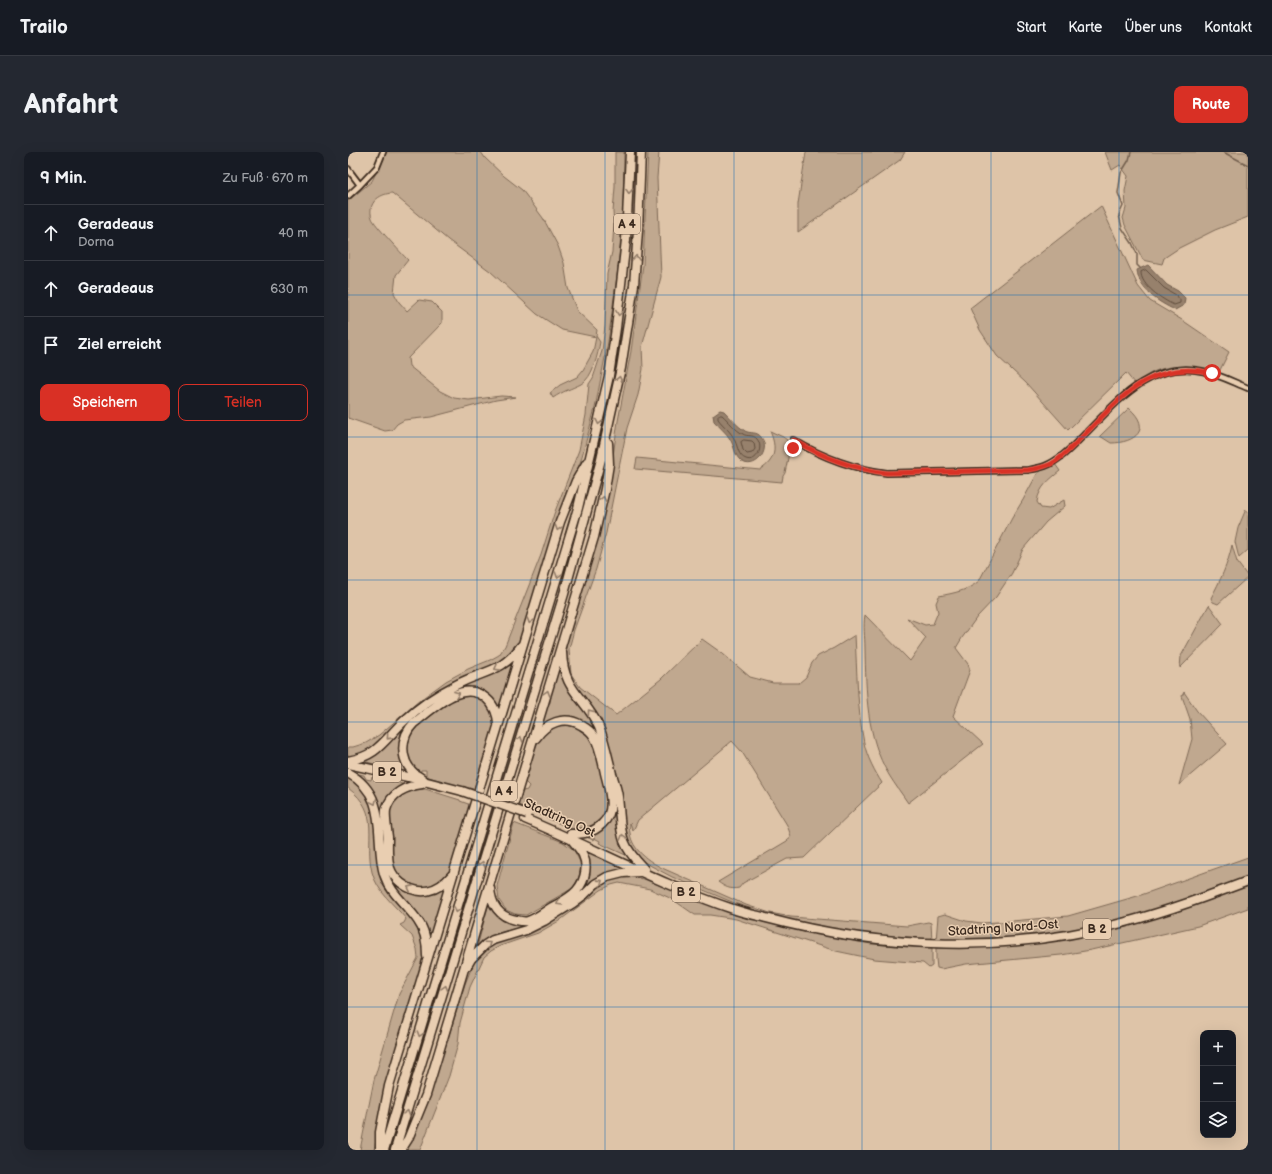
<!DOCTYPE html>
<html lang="de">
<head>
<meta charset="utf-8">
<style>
  :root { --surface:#171b24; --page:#242831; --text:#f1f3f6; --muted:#9ea1a6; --line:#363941; --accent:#d93025 }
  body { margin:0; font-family:"Balsamiq Sans",sans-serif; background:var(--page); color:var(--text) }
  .controls { position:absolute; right:12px; bottom:12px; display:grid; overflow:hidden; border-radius:8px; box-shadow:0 4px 16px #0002 }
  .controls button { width:36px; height:36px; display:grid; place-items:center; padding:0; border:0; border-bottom:1px solid var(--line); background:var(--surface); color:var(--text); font:20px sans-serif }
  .stop { position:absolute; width:12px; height:12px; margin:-9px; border:3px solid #d93025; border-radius:50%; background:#fff }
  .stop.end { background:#d93025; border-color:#fff; box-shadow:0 1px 4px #0008 }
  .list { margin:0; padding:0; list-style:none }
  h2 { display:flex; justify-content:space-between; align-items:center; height:52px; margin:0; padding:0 16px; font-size:17px }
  h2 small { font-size:13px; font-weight:400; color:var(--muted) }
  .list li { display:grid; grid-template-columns:26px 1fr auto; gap:12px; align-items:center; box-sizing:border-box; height:56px; padding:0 16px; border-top:1px solid var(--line) }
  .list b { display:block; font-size:15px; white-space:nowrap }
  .list p { margin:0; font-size:13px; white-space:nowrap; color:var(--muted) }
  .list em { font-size:13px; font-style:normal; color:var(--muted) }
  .actions { display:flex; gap:8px; padding:12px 16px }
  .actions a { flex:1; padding:9px 0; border:1px solid var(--accent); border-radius:8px; text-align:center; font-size:14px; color:var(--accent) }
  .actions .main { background:var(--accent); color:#fff }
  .icon { flex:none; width:22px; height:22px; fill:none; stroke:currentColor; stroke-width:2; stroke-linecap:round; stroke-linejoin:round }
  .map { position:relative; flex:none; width:900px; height:998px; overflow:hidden; border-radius:8px }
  header { display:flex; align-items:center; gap:24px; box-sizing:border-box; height:56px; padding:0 20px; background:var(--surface); border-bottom:1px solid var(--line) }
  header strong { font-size:19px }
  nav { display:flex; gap:22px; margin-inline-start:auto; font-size:14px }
  .intro { display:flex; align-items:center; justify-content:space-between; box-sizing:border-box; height:96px; padding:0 24px }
  h1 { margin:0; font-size:28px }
  .button { padding:10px 18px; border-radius:8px; background:var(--accent); color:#fff; font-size:14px; font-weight:700 }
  main { display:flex; gap:24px; padding:0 24px }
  aside { flex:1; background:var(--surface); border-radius:8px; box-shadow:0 4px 16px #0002 }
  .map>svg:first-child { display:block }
</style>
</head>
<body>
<header>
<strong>Trailo</strong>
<nav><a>Start</a><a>Karte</a><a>Über uns</a><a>Kontakt</a></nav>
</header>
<div class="intro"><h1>Anfahrt</h1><a class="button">Route</a></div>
<main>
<aside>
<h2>9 Min.<small>Zu Fuß · 670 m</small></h2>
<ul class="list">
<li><svg class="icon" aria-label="ahead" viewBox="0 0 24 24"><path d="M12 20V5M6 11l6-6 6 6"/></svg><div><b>Geradeaus</b><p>Dorna</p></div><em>40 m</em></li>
<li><svg class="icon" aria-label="ahead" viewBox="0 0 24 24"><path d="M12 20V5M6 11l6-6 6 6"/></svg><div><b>Geradeaus</b></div><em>630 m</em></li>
<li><svg class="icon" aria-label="arrive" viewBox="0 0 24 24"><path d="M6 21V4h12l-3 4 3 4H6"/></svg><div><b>Ziel erreicht</b></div></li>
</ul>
<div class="actions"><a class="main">Speichern</a><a>Teilen</a></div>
</aside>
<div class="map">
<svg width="900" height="998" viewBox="0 0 900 998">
  <rect width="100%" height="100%" fill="#dec4a8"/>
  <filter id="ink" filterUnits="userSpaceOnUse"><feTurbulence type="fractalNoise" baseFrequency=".025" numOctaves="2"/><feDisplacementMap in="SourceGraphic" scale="8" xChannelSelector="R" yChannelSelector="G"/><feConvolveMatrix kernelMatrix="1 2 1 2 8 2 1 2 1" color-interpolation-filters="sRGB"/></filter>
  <g filter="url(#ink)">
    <!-- green -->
    <path fill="#c0a88f" stroke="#7e6956" d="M38,0h95l4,6 19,18 18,14 21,28 15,28 6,17 4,25 9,23 20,19 -1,6 4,6c-2,11 -7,36 -19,42 -10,5 -18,7 -28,14l-3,-5 10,-8 17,-8 6,-7 10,-18 3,-15 -34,-7 -25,-16 -47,-43 -42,-31 -56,-47c-13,1 -25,10 -20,25 1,5 30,36 36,42l-12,15 -2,18 5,9 8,9 12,-11 13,2 10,10v11l-34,35 1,8 31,25 14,7 15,2 32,-4 15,1 -20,3 -65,17 -27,3 -7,4 -5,6 -7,1 -37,-13v-217l24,-20z
      M267,0h9l-1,62 -5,54 -10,74 -13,66 -14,52 -42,118 -18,59 -4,10 -13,14 -49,21 -82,69 -25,8v-12h5l13,-4 13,-8 41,-35 26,-19 22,-12 22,-9 9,-5 6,-9 36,-91 13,-41 25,-64 7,-35 3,-31 4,-6 9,-27 3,-25 2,-52 5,-22 2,-27 -1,-13 2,-25z
      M300,0h11l-2,26 4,99 -19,70 1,22 -5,26 -11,33 -21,105 -10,36 -22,61 -5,19 2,25 9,13 36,28 45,-36 41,-40 21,15 27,23 23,6h26l7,-6 6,-14 6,-7 16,-8 21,-13c2,36 2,73 9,108 3,14 11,29 18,40l-78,75 -17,1 -44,24 -4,5c-9,2 -14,-1 -21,-6l69,-41 4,-5 -4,-11 -45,-73 -10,-11 -94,79 -5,11 -3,-8c0,3 -1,7 0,10 2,17 19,28 32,35l84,37 24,8 21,4 116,9 21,-4 3,1 1,18 -89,-9 -60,-13 -46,-15 -65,-27 -30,-16 -5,-4 -12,-22 -17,-90 -38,-65 -5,-27 2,-11 19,-63 22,-89 10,-69 13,-70 12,-86z
      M458,0h99l-5,8 -102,72v-28z
      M757,0h143v65l-33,13 -36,18 -15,10 -2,6 -19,-4 -18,-35 -2,-7 3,-10 -1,-17 3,-15 -8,-11 -8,5z
      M753,54l37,80 12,15 32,19 47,32 -10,20c-23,-5 -46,-10 -68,1 -6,3 -11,7 -17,10l-8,-10 -58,57 -42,-47 -29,-27 -17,-26 -10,-22z
      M781,256c24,21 6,35 -18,35l-11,-7z
      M422,279l13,6 8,6 -6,30 -2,3 -1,6 -147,-13 2,-11 123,12c16,-10 17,-22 10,-39z
      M707,312l5,7c-11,9 -21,16 -23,31l4,6 8,1 15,-9 1,6 -19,16 -23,27 -11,24 -16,24 -19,20 -15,21 -6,10 12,16 2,6 -17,46 30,28 -75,59c-6,-9 -13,-18 -19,-28 -23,-38 -23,-84 -24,-127 0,-11 -2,-22 0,-33l45,46 16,-23 -19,-20 18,7 8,-1 5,-12 -2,-9 3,-7c15,-3 28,-5 40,-15l33,-63 11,-18 14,-26 6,-5z
      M898,357l2,2v39l-9,8 -4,-16 3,-14z
      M884,393l5,17 11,15 -30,27 -5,-2 -2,-4c9,-17 17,-34 21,-53z
      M861,453l14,19 -43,44 1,-12z
      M166,506l2,3 -11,38h-3l-4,10 -27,-20 -8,-1 -9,3 -53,48 10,35 -36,-8 -1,-2 -7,-2 -1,2 -10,-1c16,-5 27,-13 38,-26l1,1 2,-3 -1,-1 16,-16 39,-29z
      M212,509l38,69 32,127 -31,-14 1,-2 -6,-3 -1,2 -9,-4 26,-18 -9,-70 -27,-30 -32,9 -2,-1 7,-23h3l1,-6 -2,-1z
      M836,540l13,19 30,33 -48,41 13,-46 -2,-20 -8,-23z
      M125,542c13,9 22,13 21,31l-20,64 -10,-2 -1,1 -37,-12v-6h-5l-1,4 -5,-5 -3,-5 -5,-12v-12l8,-14 42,-30z
      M218,571l21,8 8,14 13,53 1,10 -4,10 -14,11 -13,2 -9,-3 -51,-23 5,-14 4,-1 2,-4 -4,-4c6,-19 9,-47 29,-56 4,-2 8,-2 12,-3z
      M5,621l11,2 2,4 5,1 1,-3 35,8 -19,16 -1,61 23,30 36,-8 -16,62 -34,-54 -9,-19 -8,-64z
      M0,626c12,8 20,18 26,31l7,63 32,45 10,20v20l-35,123 -14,70h-14l14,-70 25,-86 19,-36 -1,-9 -5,-13 -12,-11 4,-2 2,-4c-12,-15 -29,-27 -34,-47 -8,-33 10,-59 -24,-84z
      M68,637h9l35,11v1l11,4 -21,67 -7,9 -21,9 -22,-10 -8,-15 -4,-47 4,-16 8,-8z
      M166,671l49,19 11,8 7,14 -2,13 -6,11 -47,27 -11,-1 -9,-4 -7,-10 -2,-14z
      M238,700l43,18 -44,18c8,-12 5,-24 1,-36z
      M900,705v21l-74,27 -70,19 -67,12 -30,3 -71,2 2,-25 7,-2 21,7 16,2 30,-2 56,-5 73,-21z
      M275,724l21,3 62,25 73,22 30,7 62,11 61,4v18l-3,2 -6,-5 -49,-4 -38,-8 -100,-32 -26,-4h-15l-23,-16 -22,-10 -31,-6 -8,2 -10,5 -42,31 -21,12 -38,13 -9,5 -7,6 -14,30 -10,36 -2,21 -9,32 -29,74h-13l30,-77 28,-89 8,-20 7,-9 15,-12 44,-15 28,-16 33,-27 11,-7z
      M900,734v22l-50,18 -107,24 -30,5 -95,9 -25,5 -4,-1 -1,-9v-11c52,0 104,-3 155,-13 54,-12 105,-30 157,-49z
      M141,751c11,16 13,19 32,24l-22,6 -12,5 -10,9z"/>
    <!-- water -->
    <path fill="#97816c" stroke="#725e4d" d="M800,113l19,20 11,6 7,7 -1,7 -9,5c-17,-8 -36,-20 -38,-40z
      M372,258l4,1c6,6 13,15 21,20 5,3 12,0 16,6 11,14 -7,34 -20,24 -7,-6 -6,-14 -11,-22 -4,-7 -11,-12 -16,-18l-1,-6z"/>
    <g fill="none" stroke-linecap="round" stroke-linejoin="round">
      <!-- shore -->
      <path stroke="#604d3d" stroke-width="1" d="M798,118l18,18 12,7 4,5v3l-6,2c-11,-5 -34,-20 -33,-33z
        M372,263h2c7,6 13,15 21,19 4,3 10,0 14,5 7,8 0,24 -11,20 -8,-3 -8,-12 -11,-18 -3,-9 -12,-15 -17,-22v-2z
        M396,288l8,1 2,2 1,6 -3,4 -5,1 -4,-4 -2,-8z"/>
      <!-- stream -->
      <path stroke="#725e4d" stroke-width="1.5" d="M783,0l-2,8 -8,13 -3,20 5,13 -4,9 3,13 10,15 5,11v11l3,3
        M875,0l25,13"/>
      <!-- street casing -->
      <g stroke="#3b2a1e" stroke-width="8">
        <path id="street" d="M0,17l12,16
          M0,44l12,-11 17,-18 6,-15
          M445,296v-8c29,17 61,29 94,33l141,-3c5,-1 12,-2 17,-4 15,-6 27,-19 38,-30 33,-33 67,-76 119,-65 16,3 31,11 46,17"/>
      </g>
      <!-- highway casing -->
      <g stroke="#3b2a1e" stroke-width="11">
        <path id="highway" d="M214,500c1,39 23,45 37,75 6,15 9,31 13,47 2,7 5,15 6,23 4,35 -1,44 26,72
          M188,586c10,-15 28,-23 45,-13 5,3 9,5 12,10 7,10 9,25 12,38 4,17 12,38 -3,51 -9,9 -19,10 -31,10
          M0,609c30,-5 36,-21 56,-40 15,-14 34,-27 52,-36 27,-15 45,-11 65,-39
          M0,612l60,13 54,14
          M0,621c42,23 26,65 36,101 6,19 23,31 34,47 7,9 9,23 9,35
          M77,629c-3,-3 -7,-5 -10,-7 -16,-14 -15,-37 -1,-51 19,-14 49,-46 73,-24 7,6 11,16 11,25
          M74,632c-15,2 -32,9 -36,26 -1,8 1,19 2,27 0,10 -1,22 2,31 2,6 6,11 11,15 18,14 37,9 51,-8
          M177,667c70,29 136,66 208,90 11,4 22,6 33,9 116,31 244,36 360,4 42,-11 82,-26 122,-41
          M142,736c1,16 9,29 26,32 4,1 9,2 12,1 9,-3 17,-10 24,-14 8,-4 15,-8 21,-13 11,-9 16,-26 10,-39 -3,-6 -7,-10 -11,-15
          M119,814l4,-7 14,-14 8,-5 33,-10 18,-9 29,-18 12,-9 10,-10 12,-7 16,-4 17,-1
          M32,998v-18l9,-46 171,-564 16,-41 11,-19
          M36,998l194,-642 31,-132 7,-48 10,-88 4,-88
          M47,998l169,-556 36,-131 21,-95 13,-83 4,-54 3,-79
          M53,998l7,-11 18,-44 168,-558 11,-48 4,-25 -1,-21"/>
      </g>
      <!-- street -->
      <use href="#street" stroke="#e9ceb1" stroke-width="4.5"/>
      <!-- highway -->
      <use href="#highway" stroke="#e9ceb1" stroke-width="8"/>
      <!-- highway-bridge casing -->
      <g stroke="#3b2a1e" stroke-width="11" stroke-linecap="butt">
        <path id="highway-bridge" d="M114,639l65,23"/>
      </g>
      <!-- highway-bridge -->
      <use href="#highway-bridge" stroke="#e9ceb1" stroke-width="8"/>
    </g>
    <!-- one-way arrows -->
    <defs><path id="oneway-chevron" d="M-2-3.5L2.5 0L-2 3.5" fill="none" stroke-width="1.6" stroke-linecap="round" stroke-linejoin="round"/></defs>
    <g stroke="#927c68">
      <use href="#oneway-chevron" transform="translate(281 39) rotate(93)"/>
      <use href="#oneway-chevron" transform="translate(288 106) rotate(-86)"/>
      <use href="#oneway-chevron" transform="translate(271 161) rotate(98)"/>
      <use href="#oneway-chevron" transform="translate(271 227) rotate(-78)"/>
      <use href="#oneway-chevron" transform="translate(251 270) rotate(102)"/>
      <use href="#oneway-chevron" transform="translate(255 347) rotate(-77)"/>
      <use href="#oneway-chevron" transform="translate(210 376) rotate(107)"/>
      <use href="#oneway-chevron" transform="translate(210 423) rotate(107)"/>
      <use href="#oneway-chevron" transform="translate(182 469) rotate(107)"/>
      <use href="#oneway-chevron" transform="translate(149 516) rotate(152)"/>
      <use href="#oneway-chevron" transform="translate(199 541) rotate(-73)"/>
      <use href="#oneway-chevron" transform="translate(109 542) rotate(-21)"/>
      <use href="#oneway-chevron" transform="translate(242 560) rotate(-126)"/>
      <use href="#oneway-chevron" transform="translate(41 585) rotate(132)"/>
      <use href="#oneway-chevron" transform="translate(172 587) rotate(-73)"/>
      <use href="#oneway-chevron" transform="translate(26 650) rotate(66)"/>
      <use href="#oneway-chevron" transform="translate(275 685) rotate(-107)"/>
      <use href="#oneway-chevron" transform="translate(134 712) rotate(-73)"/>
      <use href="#oneway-chevron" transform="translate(252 730) rotate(-33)"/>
      <use href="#oneway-chevron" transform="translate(62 736) rotate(-156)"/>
      <use href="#oneway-chevron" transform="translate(211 751) rotate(150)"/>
      <use href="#oneway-chevron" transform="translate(109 758) rotate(107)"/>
      <use href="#oneway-chevron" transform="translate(140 792) rotate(-35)"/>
      <use href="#oneway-chevron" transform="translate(97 836) rotate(-73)"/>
      <use href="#oneway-chevron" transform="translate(72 882) rotate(107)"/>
      <use href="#oneway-chevron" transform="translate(59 961) rotate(-73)"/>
    </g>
  </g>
  <g fill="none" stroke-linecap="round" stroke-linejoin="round" filter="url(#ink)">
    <!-- route -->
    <path stroke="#d93025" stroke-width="5" d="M445,296l1,-8c28,17 60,29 93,33l141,-3c8,-1 16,-3 23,-6 11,-6 21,-17 30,-26 39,-39 70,-80 131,-65"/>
  </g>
  <!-- grid -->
  <path fill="none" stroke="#1f6fb2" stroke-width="1" stroke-opacity="0.55" d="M129,0v998M257,0v998M386,0v998M514,0v998M643,0v998M771,0v998M0,143h900M0,285h900M0,428h900M0,570h900M0,713h900M0,855h900"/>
  <g text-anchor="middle" stroke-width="3" stroke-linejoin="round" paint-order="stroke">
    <!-- shield labels -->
    <g fill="#e9ceb1" stroke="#6f5b4a" stroke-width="1">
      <rect x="266" y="62" width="26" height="20" rx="3"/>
      <rect x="25" y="610" width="28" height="20" rx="3"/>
      <rect x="143" y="629" width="26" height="20" rx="3"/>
      <rect x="324" y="730" width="28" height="20" rx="3"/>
      <rect x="735" y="767" width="28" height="20" rx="3"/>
    </g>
    <g font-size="12" font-weight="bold" fill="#3b2a1e">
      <text x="279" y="76">A 4</text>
      <text x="39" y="624">B 2</text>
      <text x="156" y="643">A 4</text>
      <text x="338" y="744">B 2</text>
      <text x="749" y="781">B 2</text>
    </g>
    <!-- street labels -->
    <g font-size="13" fill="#3b2a1e" stroke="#e9ceb1">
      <text transform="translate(212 665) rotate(24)" y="5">Stadtring Ost</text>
      <text transform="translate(655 775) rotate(-4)" y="5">Stadtring Nord-Ost</text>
    </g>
  </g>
</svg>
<div class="controls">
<button>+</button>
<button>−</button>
<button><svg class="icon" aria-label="layers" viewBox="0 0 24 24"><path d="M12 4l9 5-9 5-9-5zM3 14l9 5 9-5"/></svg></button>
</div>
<div class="stop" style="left:864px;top:221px"></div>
<div class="stop end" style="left:445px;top:296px"></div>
</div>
</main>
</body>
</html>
